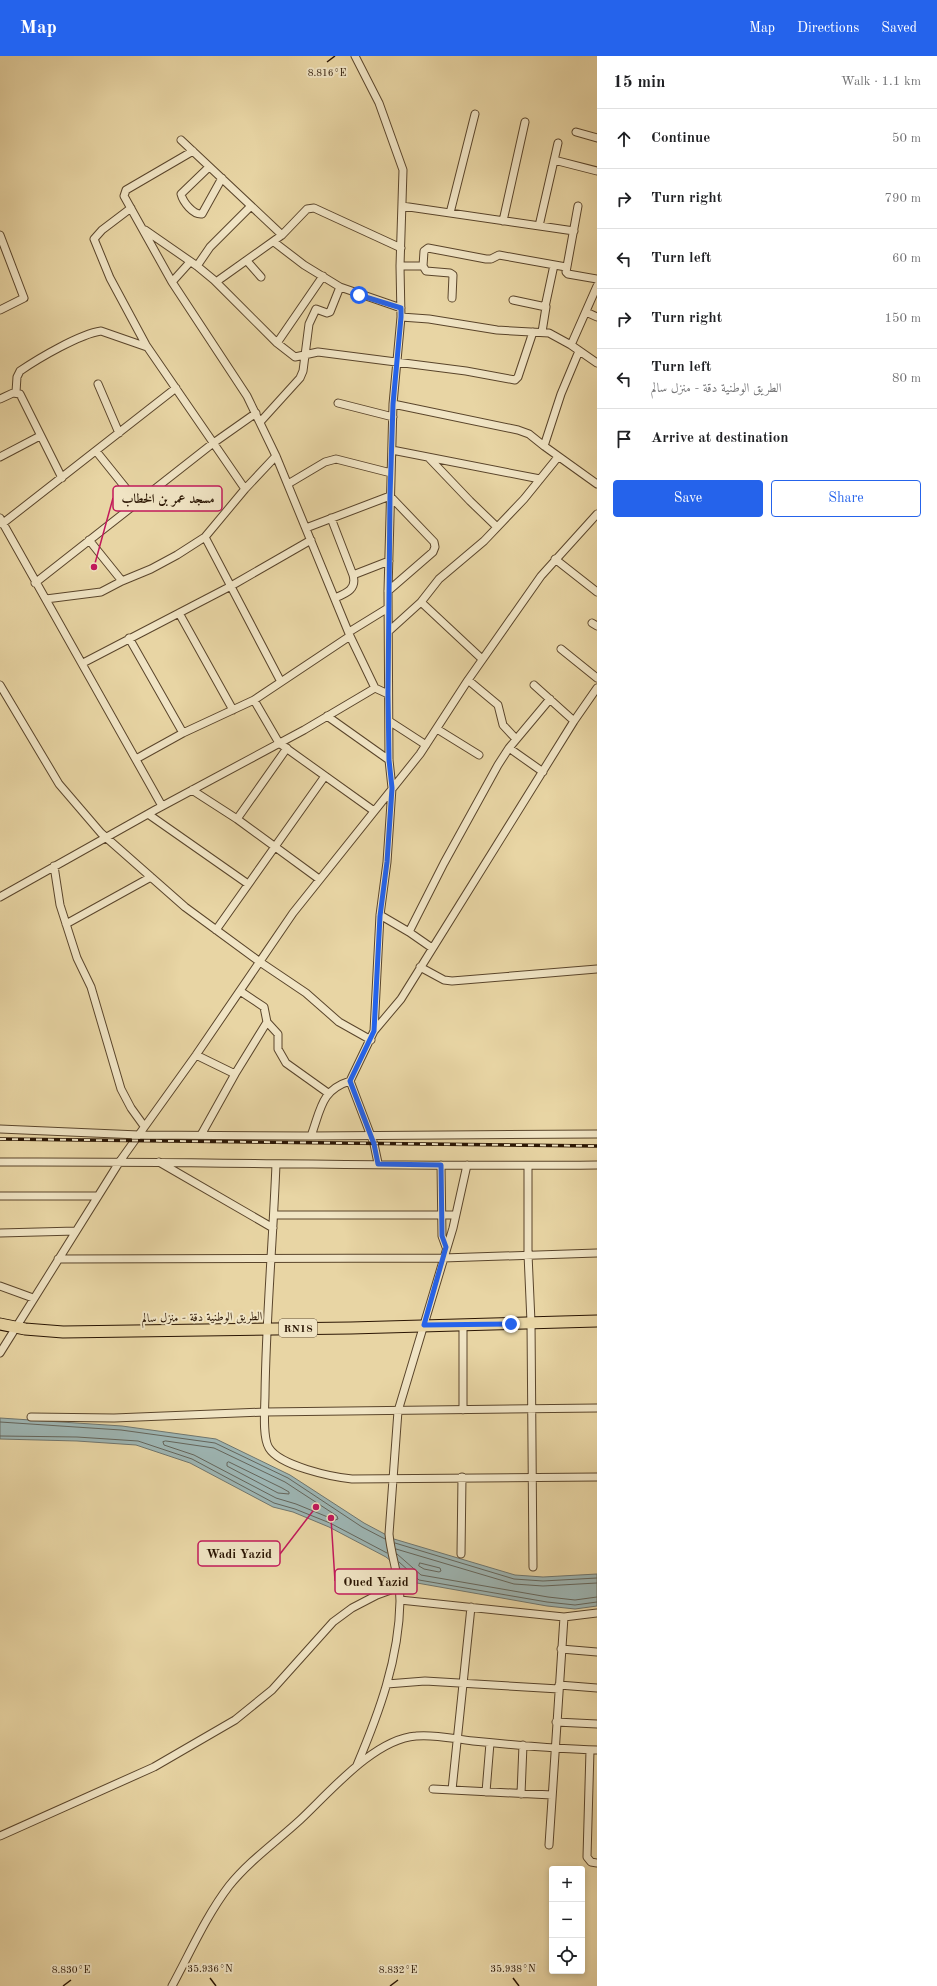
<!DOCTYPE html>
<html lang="en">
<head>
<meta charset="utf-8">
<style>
  :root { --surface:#fff; --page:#f6f6f6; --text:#202124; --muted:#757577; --line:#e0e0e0; --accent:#2563eb }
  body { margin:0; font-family:"Old Standard TT",Amiri,serif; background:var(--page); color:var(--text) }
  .controls { position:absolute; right:12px; bottom:12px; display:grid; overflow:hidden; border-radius:4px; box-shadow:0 2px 6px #0003 }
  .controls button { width:36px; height:36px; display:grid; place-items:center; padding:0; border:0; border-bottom:1px solid var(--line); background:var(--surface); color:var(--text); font:20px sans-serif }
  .stop { position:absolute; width:12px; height:12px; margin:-9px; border:3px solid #2563eb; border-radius:50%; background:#fff }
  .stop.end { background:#2563eb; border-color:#fff; box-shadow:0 1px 4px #0008 }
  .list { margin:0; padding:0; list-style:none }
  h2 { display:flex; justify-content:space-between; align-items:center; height:52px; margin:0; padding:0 16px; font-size:17px }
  h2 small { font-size:13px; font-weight:400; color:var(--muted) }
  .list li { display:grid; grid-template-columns:26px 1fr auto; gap:12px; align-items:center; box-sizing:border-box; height:60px; padding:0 16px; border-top:1px solid var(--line) }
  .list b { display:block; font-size:15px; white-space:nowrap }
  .list p { margin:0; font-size:13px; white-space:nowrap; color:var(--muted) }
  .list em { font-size:13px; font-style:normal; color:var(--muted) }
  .actions { display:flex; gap:8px; padding:12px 16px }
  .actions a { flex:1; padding:9px 0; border:1px solid var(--accent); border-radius:4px; text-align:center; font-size:14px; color:var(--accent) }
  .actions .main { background:var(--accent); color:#fff }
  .icon { flex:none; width:22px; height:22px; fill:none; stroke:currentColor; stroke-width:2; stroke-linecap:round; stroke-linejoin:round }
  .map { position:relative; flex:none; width:597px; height:1930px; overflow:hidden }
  header { display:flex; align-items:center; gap:24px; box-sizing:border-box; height:56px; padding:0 20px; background:var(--accent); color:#fff }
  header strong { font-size:19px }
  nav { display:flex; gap:22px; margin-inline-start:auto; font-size:14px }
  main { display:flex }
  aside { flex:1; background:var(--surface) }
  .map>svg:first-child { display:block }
</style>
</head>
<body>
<header>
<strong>Map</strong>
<nav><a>Map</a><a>Directions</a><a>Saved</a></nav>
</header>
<main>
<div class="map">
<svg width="597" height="1930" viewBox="0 0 597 1930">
  <rect width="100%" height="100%" fill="#e8d5a4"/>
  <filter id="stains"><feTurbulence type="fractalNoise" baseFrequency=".005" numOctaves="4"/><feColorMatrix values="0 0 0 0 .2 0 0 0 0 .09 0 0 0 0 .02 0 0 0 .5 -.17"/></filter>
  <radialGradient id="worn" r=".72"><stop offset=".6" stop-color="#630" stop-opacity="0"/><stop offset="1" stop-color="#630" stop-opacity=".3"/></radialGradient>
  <!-- water -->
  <path fill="#9db5b3" stroke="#6f756d" d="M0,1362l122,8 94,13 74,36 74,48 30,16 121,36 28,2 54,-3v32l-22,3 -28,-3 -130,-23 -31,-26 -57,-30 -36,-15 -20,-5 -83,-44 -54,-18 -59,-4 -77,-2z"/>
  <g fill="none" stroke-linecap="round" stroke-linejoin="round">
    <!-- shore -->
    <path stroke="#64655b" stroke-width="1" d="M0,1366l121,8 94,13 73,35 74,49 23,12
      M0,1380l77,1 61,4 54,18 82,44 21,6 35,14 57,30
      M166,1385l48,7 71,34 52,34 1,3 -3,1 -39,-16 -20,-6 -82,-43 -30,-10 -1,-3z
      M229,1406l53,26 7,4v2l-11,-1 -51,-27v-3z
      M395,1487l119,36 29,2 54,-3
      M396,1493l118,35 29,2 54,-3
      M397,1498l24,21 127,22 27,3 22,-3
      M399,1506l20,18 128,22 28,3 22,-3
      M420,1507l20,5 1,3 -2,1 -15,-3 -5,-3z"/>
    <!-- street casing -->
    <g stroke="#5a452b" stroke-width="9">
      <path id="street" d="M355,0l24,47 24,67 -3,96 1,51 -8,87 -5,187 1,169 3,28 -5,74 -7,53 -6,116
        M576,76l21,6
        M181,84l101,95 25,-26 7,-1 87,40
        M193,95l-67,39 -2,6 48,86 75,114 29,60 74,180 25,52
        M554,104l43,11
        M209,111l-28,27c2,8 12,21 21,20l20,-36
        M402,150l172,25
        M578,150l-12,66 2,2 29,5
        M131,152l-29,22 -8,9 16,39 36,67 99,144
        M450,157l25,-99
        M503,165l22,-99
        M539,170l19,-83
        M145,174l52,36 17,14 63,63 18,14 23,-5 148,19 49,9 3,-3 15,-45
        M0,179l24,63 -24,12
        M274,186l30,23 36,22 61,21
        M247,205l14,16
        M197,210l13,-19 41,-41
        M400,210h23l1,-15 4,-3 58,11h5l8,-4 67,12
        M423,210l3,5 24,2 3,2 -1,23
        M172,226l18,-20
        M216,226l66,-47
        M513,244l33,7 -4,25
        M545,251l9,-42
        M586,256l11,5
        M401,261l28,2 68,11 52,3 22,12 26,18
        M277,287l46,-67
        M571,289l26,-59
        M579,295l-18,43 -17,52 53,38
        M98,328l21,49
        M16,336l1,-15 3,-6c19,-13 60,-37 81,-40l46,16
        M0,343l13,-6 7,1 42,84
        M338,347l55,14
        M393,348l125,26 11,4 15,12
        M261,365l39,-43 3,-7 6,-47 7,-15 11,4 3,-1 10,-25
        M392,394l148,29
        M96,395l41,51
        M0,401l40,-21
        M429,402l41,43 27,26
        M288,428l37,-22 11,-3 55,14
        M0,462l162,288
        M331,462l22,57
        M2,468l174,-136
        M306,472l84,-32 44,46 1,5 -2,5 -45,39
        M205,481l76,145
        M89,484l33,41
        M555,503l42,33
        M35,527l177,-139 44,-31
        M335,542c12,-5 22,-9 18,-23l36,-14
        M46,543l55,-7 21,-11 29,-12 26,-14 28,-18 40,-48 31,-33
        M421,546l61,57
        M179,557l54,97
        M592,567l5,3
        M389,575l32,-29 18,-23 45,-38 40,-42 34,-42
        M349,576l39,-24
        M129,582l54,95
        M561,593l36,29
        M83,607l148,-77 80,-46
        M468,624l30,25 5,20 13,14
        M0,629l59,99 42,49 84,74 75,55 46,31 33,29 32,18
        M534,629l40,36
        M254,644l25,43 95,68
        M327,660l62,44
        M389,665l37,24
        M437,673l42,26
        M509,692l34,24
        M136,703l47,-26 71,-33 96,-64
        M192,734l45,29 82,60
        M148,758l100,70
        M237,763l50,-71
        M54,810l6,39 17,53 14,29 30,102 10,19 13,18
        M0,841l155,-87 149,-80 71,-42 13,6
        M380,859l29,17 23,16
        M66,868l85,-47
        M216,874l109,-154
        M409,876l35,-69 54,-98 11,-17 41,-49
        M420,911l24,13 8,1 145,-12
        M240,935l24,16 3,15 11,12v15l8,14 42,30
        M196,999l39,19
        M0,1073l139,6 172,1 286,-2
        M201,1079l34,-61 32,-52
        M311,1080c10,-27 10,-46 39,-55
        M0,1106c199,-1 398,5 597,3
        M159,1106l114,66
        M378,1107l-4,-19 -24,-63 24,-50 27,-32 173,-278 23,-33
        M276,1108c-3,77 -10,153 -11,230 0,13 -3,43 4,54 11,18 63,29 83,31l245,-2
        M441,1109l1,71 4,11
        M528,1110v88l3,68 2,245
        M0,1140h98
        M274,1159h181
        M0,1177l76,-2
        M58,1203l385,-1 154,-5
        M0,1230l33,12
        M0,1297l120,-192 76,-106 97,-142 127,-159 48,-74 73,-104 56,-62
        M463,1354v-86
        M31,1361l83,1 151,-6 332,-4
        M461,1498l1,-77
        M400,1544l164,17
        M561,1593l36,3
        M387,1628l38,-3 134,8
        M559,1629l38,3
        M556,1666l41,2
        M590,1694l-3,107 4,5 6,1
        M357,1709c22,-52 42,-106 43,-164 0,-23 -9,-44 -11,-67l9,-123 55,-183 14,-63
        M433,1733l119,6
        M452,1734l19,-183
        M486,1736l4,-49
        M521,1738l2,-49
        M0,1780l154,-69 81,-47 37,-30 61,-68 19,-14 25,-13 22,-8
        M549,1789l15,-228 33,-4
        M172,1930c18,-33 34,-70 57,-100 20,-25 47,-44 71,-66 29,-27 74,-81 116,-84 19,-2 38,3 57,5 41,4 83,8 124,9"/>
    </g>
    <!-- primary casing -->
    <g stroke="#2a1503" stroke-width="13">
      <path id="primary" d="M0,1268l25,5 38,3 288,-4 246,-7"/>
    </g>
    <!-- street -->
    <use href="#street" stroke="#f0e4c4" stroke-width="7"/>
    <!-- primary -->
    <use href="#primary" stroke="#e8d5a4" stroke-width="11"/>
    <!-- rail casing -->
    <g stroke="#2a1503" stroke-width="3.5">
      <path id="rail" d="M0,1083l597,7"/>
    </g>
    <!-- rail -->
    <use href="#rail" stroke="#f0e4c4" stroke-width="2" stroke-dasharray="6" stroke-linecap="butt"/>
  </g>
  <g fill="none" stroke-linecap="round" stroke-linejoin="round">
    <!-- route -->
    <path stroke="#2563eb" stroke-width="5" d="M359,239l42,13v9l-8,87 -3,92 -2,198 1,66 3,28 -5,74 -7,54 -6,115 -24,50 24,63 4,20 63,1 1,71 4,11 -22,78 87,-1"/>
  </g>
  <!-- ticks -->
  <path fill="none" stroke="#2a1503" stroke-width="1.5" d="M327,6l8,-6M210,1922l6,8M513,1922l6,8M63,1930l8,-6M390,1930l8,-6"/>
  <g text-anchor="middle" stroke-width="4" stroke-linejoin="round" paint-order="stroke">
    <!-- shield labels -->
    <rect fill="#f0e4c4" stroke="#65533d" stroke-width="1" x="279" y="1263" width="38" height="18" rx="3"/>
    <g font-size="11" font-weight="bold" fill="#2a1503">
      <text x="298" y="1276">RN18</text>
    </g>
    <!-- street labels -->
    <g font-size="12" fill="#2a1503" stroke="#f0e4c4">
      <text transform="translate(202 1261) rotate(-1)" y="4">الطريق الوطنية دقة - منزل سالم</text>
    </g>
  </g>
  <g font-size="10" text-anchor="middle" fill="#2a1503" stroke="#f0e4c4" stroke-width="4" stroke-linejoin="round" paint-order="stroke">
    <text x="327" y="20">8.816°E</text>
    <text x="210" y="1916">35.936°N</text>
    <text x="513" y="1916">35.938°N</text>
    <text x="71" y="1917">8.830°E</text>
    <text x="398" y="1917">8.832°E</text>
  </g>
  <!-- callouts -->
  <path fill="none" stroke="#c2185b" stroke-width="1.5" d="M94 511L113 442M316 1451L280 1498M331 1462L335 1525"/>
  <g fill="#c2185b" stroke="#f0e4c4" stroke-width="1.5">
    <circle cx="94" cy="511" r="4"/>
    <circle cx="316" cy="1451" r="4"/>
    <circle cx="331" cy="1462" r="4"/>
  </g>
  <g fill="#f0e4c4" stroke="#c2185b" stroke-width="1.5">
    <rect x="113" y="430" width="109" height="25" rx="4"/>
    <rect x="198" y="1485" width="82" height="25" rx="4"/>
    <rect x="335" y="1513" width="82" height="25" rx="4"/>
  </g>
  <g font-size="13" text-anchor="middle" font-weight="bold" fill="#2a1503">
    <text x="168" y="447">مسجد عمر بن الخطاب</text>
    <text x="239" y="1502">Wadi Yazid</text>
    <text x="376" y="1530">Oued Yazid</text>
  </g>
  <rect width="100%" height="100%" filter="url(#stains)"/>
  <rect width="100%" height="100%" fill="url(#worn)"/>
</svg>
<div class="controls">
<button>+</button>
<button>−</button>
<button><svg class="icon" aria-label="locate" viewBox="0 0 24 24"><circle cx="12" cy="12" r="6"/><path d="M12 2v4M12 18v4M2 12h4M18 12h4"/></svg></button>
</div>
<div class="stop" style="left:359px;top:239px"></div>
<div class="stop end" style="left:511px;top:1268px"></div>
</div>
<aside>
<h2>15 min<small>Walk · 1.1 km</small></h2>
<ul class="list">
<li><svg class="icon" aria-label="ahead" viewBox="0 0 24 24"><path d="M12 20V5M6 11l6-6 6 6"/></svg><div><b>Continue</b></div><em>50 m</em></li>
<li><svg class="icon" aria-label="right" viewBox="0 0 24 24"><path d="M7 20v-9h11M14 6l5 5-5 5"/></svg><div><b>Turn right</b></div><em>790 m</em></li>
<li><svg class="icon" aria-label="left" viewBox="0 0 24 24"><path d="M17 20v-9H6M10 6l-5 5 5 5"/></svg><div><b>Turn left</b></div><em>60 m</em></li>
<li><svg class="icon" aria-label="right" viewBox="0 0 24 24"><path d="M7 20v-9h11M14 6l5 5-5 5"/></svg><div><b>Turn right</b></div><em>150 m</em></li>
<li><svg class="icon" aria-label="left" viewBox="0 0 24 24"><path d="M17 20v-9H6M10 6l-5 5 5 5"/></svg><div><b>Turn left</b><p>الطريق الوطنية دقة - منزل سالم</p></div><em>80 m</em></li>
<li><svg class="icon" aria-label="arrive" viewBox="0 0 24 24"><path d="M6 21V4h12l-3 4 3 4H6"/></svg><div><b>Arrive at destination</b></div></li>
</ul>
<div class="actions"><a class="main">Save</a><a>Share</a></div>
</aside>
</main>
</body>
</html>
